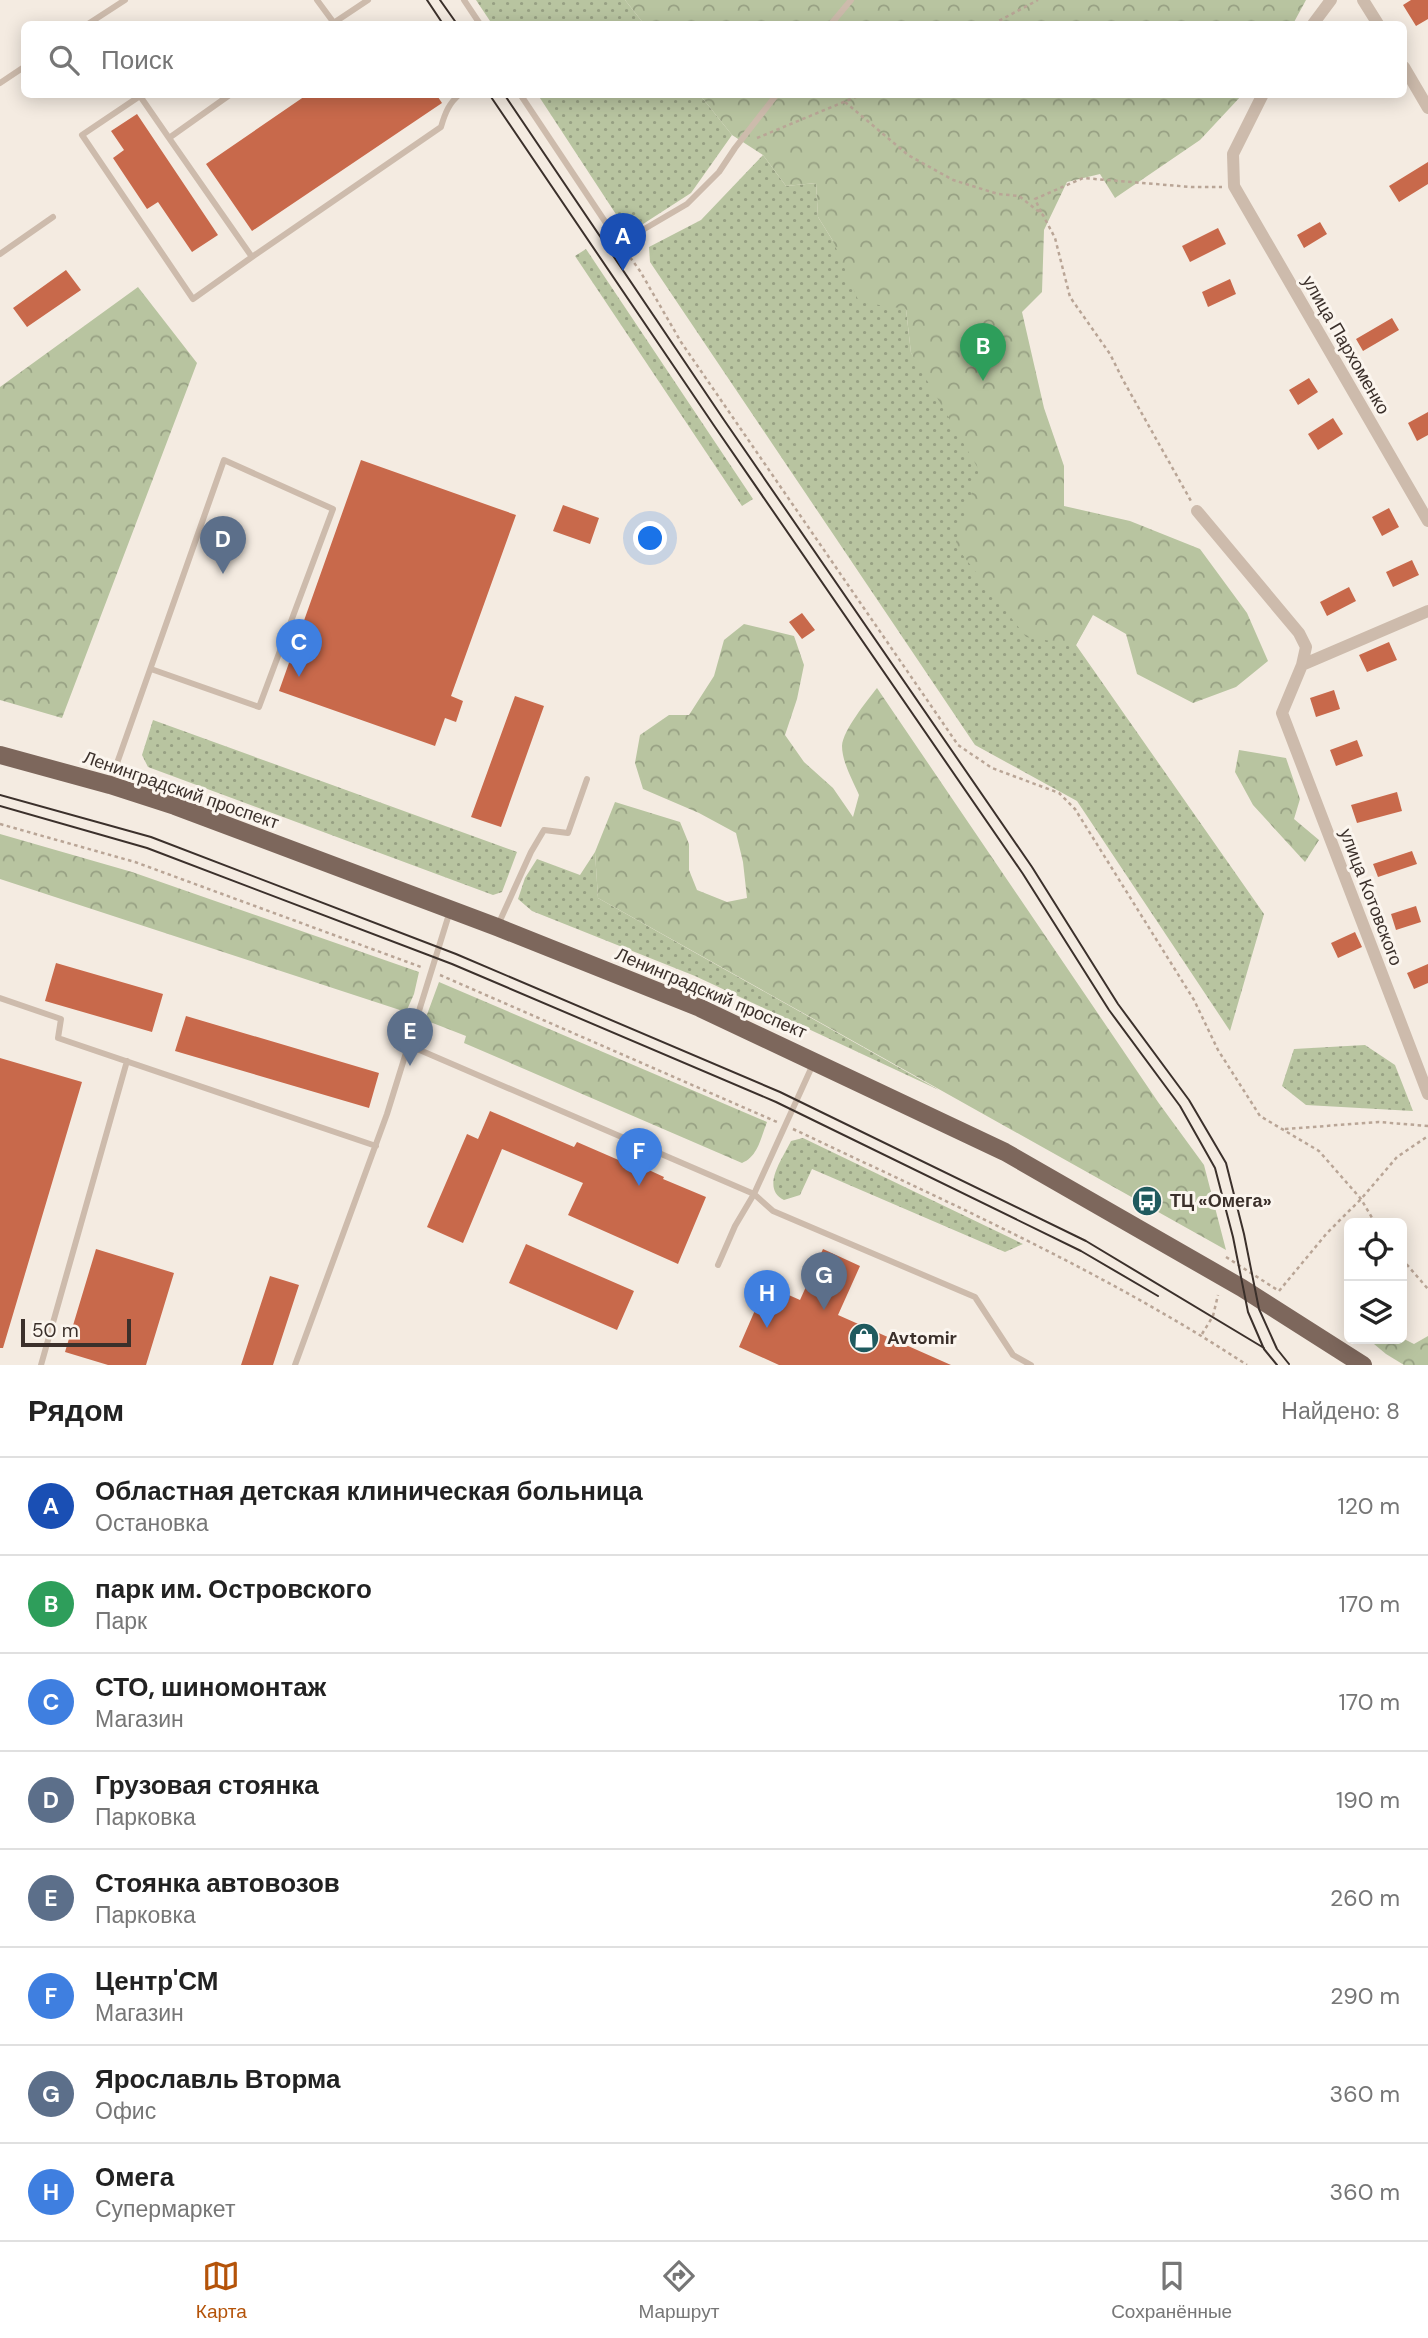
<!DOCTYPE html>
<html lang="ru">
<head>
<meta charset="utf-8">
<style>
  :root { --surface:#fff; --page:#f2f2f2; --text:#222; --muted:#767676; --line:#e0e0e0; --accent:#b45309 }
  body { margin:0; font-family:"DM Sans",sans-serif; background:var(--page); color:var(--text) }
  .controls { position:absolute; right:21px; bottom:21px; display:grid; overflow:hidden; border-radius:10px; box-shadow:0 4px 18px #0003 }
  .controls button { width:63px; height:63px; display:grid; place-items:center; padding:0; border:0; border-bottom:2px solid var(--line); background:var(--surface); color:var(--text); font:35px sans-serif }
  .scale { position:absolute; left:21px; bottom:18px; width:110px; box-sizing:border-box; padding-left:7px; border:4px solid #3b302b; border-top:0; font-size:19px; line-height:24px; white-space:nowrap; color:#3b302b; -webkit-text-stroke:5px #fbf5ee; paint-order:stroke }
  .you { position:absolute; left:651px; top:539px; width:24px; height:24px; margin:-18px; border:5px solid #fff; border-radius:50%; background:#1a73e8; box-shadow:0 0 0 10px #1a73e833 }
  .badge { display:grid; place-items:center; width:46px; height:46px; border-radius:50%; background:var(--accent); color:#fff; font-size:23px; font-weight:700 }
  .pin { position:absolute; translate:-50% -58px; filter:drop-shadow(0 2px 4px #0008) }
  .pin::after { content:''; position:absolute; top:37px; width:24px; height:21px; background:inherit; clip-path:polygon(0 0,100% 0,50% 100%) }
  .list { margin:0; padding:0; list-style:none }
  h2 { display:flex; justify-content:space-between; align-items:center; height:91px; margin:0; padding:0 28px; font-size:30px }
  h2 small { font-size:23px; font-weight:400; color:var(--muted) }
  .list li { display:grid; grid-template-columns:46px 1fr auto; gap:21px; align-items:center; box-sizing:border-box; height:98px; padding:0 28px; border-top:2px solid var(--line) }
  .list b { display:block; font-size:26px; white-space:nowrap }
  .list p { margin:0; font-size:23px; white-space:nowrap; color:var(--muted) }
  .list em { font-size:23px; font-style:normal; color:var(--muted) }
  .icon { flex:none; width:38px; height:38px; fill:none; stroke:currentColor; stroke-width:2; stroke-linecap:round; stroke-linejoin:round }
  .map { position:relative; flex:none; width:1428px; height:1365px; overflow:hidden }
  .search { position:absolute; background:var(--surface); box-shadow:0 4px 18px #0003; left:21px; right:21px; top:21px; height:77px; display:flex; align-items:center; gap:18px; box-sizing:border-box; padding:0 24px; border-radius:10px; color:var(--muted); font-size:26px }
  .sheet { height:875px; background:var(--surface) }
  nav { display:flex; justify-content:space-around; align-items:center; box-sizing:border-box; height:98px; border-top:2px solid var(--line); background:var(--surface); font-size:19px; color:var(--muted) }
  nav a { display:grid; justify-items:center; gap:4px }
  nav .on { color:var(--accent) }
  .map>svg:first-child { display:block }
</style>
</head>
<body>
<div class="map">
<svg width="1428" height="1365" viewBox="0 0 1428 1365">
  <defs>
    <pattern id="grass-dots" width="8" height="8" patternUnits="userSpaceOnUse" patternTransform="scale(1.75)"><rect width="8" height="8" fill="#b8c4a0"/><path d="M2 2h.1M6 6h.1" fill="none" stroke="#97a083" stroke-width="1.8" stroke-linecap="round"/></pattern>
    <pattern id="forest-crowns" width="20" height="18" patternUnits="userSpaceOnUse" patternTransform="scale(1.75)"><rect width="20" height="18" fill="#b8c4a0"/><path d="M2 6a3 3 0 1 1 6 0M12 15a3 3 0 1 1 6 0" fill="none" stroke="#97a083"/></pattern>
  </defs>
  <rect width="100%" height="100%" fill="#f4ebe1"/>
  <!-- grass -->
  <path fill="url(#grass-dots)" d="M476,0h149l19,24h-152z
    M538,95h162l32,40 -41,58 -51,33 -17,-1z
    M763,155l23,31 30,-3 2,34 15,24 73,68 5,44 181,262 -16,30 188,269 -34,117 -153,-230 -102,-56 -325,-483 -1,-15 52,-27z
    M586,249l167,250 -11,7 -167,-250z
    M153,720l364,132 -15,40 -9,3 -345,-128 -6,-12z
    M595,852l3,46 341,192 -244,-114 -163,-65 -14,-12 7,-21 12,-19 43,16z
    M1365,1045l30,20 18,46 -107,-6 -24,-19 12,-37z
    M803,1138l220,106 -18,8 -193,-83 -12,26 -16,5c-24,-12 -1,-42 7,-59z"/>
  <!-- forest -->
  <path fill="url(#forest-crowns)" d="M625,0h681l-13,24h-649z
    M700,95h542l-42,45 -85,58 -15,-24 -33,8 -23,48 -2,62 -20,20 22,96 20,58v40l66,15 70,28 47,64 21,48 -32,26 -43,16 -56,-29 -11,-40 -33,-19 -17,30 -50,-8 -71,-92 24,-75 -68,-117 -5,-44 -47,-7 -26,-61 -15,-24 -2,-34 -30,3 -23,-31 -31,-20z
    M138,287l59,76 -135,355 -62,-18v-313z
    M744,624l50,12 10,29 -7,34 -12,36 19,27 29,26 20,29 6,-22c-6,-14 -17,-33 -17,-49 1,-16 25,-45 35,-58l281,414 46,63 22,85 -628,-352 -3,-46 20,-50 65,20 9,22v26l8,20 30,12 20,-4 -4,-36 -7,-29 -37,-20 -56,-24 -8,-26 5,-28 29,-20h20l25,-39 10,-36z
    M1239,750l47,8 14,41 -6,20 25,21 -14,22 -52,-57 -18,-33z
    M0,834l132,38 287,100 -5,22 -8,18 -406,-133z
    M439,982l328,140c-6,15 -9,35 -25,41l-278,-120 2,-7 -41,-16z
    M1428,1336v29h-24l-18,-11 -18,-15 34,-1 12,6z"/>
  <!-- building -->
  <path fill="#c8694b" d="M1411,0h17v19l-12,7 -13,-21z
    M308,94h128l6,9 -190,128 -46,-67z
    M137,114l81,121 -26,17 -34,-50 -11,7 -34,-51 11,-8 -13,-19z
    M1428,162v22l-29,18 -10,-16z
    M1320,222l7,12 -23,14 -7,-13z
    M1218,228l8,16 -36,18 -8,-16z
    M66,270l15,20 -54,37 -14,-19z
    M1230,279l6,15 -28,13 -6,-15z
    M1392,318l7,12 -36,21 -7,-12z
    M1309,378l9,14 -20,13 -9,-15z
    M1428,412v23l-11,6 -9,-18z
    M1333,418l10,16 -25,16 -10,-16z
    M361,460l155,55 -65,181 12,5 -7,21 -11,-4 -10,28 -156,-55z
    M563,505l36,13 -9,26 -37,-13z
    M1389,508l10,19 -17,9 -10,-19z
    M1412,560l7,15 -26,12 -7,-15z
    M1349,587l7,14 -29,15 -7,-14z
    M802,613l13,17 -13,9 -13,-17z
    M1389,642l8,18 -30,12 -8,-17z
    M1334,690l6,19 -24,8 -6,-19z
    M515,696l29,10 -43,121 -30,-10z
    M1357,740l6,16 -27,10 -6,-16z
    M1397,792l5,19 -45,12 -6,-18z
    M1412,851l5,13 -39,13 -5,-13z
    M1416,906l5,16 -25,8 -5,-16z
    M1355,932l7,15 -24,11 -7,-15z
    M56,963l107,31 -11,38 -107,-31z
    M1428,964v19l-14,6 -7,-16z
    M186,1016l193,57 -10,35 -194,-57z
    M0,1058l82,24 -79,266h-3z
    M490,1111l84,36 3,-5 60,26 1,-3 26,12 -1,2 43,18 -28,67 -110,-49 15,-32 -81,-34 -39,94 -36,-16 40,-93 11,5z
    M526,1244l108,47 -17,39 -108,-47z
    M96,1249l78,24 -28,92h-38l-43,-13z
    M823,1249l37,17 -22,49 113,50h-172l-40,-18 27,-62 34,15z
    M270,1276l29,9 -26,80h-32z"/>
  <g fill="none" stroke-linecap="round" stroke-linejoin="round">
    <!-- path -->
    <path stroke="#b9a596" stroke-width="2.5" stroke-dasharray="3.5 3.5" stroke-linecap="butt" d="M993,24l45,-24
      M845,102l63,53 45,25 45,14 21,2 24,19 12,23 15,59 40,57 13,26 68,121
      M757,138l106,-44
      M1041,212l-6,-13 48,-21 108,9h31
      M622,246l18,25 41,71 277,403 34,23 67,25 16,16 119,191 24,50 42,66 59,35 42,48 14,24
      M0,824l135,38 286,105
      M440,975l337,147
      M793,1129c154,73 311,142 454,236
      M1285,1129l94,-7 49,4
      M1226,1257l53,34 48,-58 34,-34 36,-42 31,-21
      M1402,1259l26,30
      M1202,1334l11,-18 5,-21"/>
    <!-- service -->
    <path stroke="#cdbbac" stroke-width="6" d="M317,0l17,23
      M464,0l16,24
      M88,24l37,-24
      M332,24l36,-24
      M831,24l20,-24
      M0,83l24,-16
      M231,94l-62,44 83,119 189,-130c4,-14 8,-24 19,-33
      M520,94l94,141 15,3 58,-34 32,-32 16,-24 42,-54
      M169,138l-29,-42 -58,39 111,164 59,-42
      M0,254l53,-37
      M110,783l114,-323 109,49 -74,198 -108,-38
      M498,925l33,-73 13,-22 24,3 19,-54
      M0,998l61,21 -3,19 318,108
      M408,1045l346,149 60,-132
      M718,1265l17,-39 19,-32 19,17 202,86 38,58 18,10
      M41,1365l86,-304
      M295,1365l92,-251 63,-203"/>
    <!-- minor -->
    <path stroke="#cdbbac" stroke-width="12" d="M1363,0l15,24
      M1313,24l18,-24
      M1404,67l24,41
      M1263,94l-30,60 1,32 194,335
      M1197,511l102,122 7,14 -4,18
      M1428,611l-126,54 -20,48 146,381"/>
    <!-- primary -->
    <path stroke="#7d675c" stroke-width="18" d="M0,755l110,30 65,21 322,121 203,81 305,144 237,136 121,77"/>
    <!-- tram -->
    <path stroke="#3b302b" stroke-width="2" d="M427,0l16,24
      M440,0l17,24
      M489,94l226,333 308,447 86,136 71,96 35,62 18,69 15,75 16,37 13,16
      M504,94l220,326 308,447 86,137 71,96 37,63 18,71 15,75 18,40 12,15
      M0,795l151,42 305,117 324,138 306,149 178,107
      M0,806l147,42 305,116 324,138 305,149 77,45"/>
  </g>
  <!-- icons -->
  <defs>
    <g id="bus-disc" transform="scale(1.575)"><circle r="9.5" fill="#1f5a5e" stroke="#fbf5ee"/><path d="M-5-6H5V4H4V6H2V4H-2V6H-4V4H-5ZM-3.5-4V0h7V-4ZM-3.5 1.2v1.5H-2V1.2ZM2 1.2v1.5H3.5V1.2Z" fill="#fff"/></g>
    <g id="shop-disc" transform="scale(1.575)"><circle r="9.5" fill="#1f5a5e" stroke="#fbf5ee"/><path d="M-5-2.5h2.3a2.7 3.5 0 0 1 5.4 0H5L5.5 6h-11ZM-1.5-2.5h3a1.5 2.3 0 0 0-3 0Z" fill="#fff"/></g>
  </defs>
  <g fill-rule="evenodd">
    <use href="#bus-disc" x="1147" y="1201"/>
    <use href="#shop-disc" x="864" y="1338"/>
  </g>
  <g text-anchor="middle" stroke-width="6" stroke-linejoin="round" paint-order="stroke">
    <!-- street labels -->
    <g font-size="18" fill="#3b302b" stroke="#fbf5ee">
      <text transform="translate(1346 345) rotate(60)" y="6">улица Пархоменко</text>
      <text transform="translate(181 790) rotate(19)" y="6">Ленинградский проспект</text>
      <text transform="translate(1371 897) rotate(69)" y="6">улица Котовского</text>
      <text transform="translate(711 993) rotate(23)" y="6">Ленинградский проспект</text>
    </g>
    <!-- poi labels -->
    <g font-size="18" font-weight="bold" fill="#3b302b" stroke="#fbf5ee" text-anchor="start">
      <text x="1170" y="1207">ТЦ «Омега»</text>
      <text x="887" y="1344">Avtomir</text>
    </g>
  </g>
</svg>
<div class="controls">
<button><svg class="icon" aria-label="locate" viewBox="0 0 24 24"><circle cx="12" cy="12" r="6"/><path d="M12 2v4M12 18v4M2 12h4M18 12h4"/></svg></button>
<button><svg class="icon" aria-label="layers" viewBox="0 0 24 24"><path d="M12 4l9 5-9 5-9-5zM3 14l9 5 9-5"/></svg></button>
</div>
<div class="scale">50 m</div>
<div class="you"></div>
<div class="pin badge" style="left:623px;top:271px;background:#1a4fb4">A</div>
<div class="pin badge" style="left:983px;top:381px;background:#2e9e5b">B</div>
<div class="pin badge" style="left:299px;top:677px;background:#3f7fe0">C</div>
<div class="pin badge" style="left:223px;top:574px;background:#5c6f8a">D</div>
<div class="pin badge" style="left:410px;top:1066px;background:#5c6f8a">E</div>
<div class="pin badge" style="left:639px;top:1186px;background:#3f7fe0">F</div>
<div class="pin badge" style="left:824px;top:1310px;background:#5c6f8a">G</div>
<div class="pin badge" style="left:767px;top:1328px;background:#3f7fe0">H</div>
<div class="search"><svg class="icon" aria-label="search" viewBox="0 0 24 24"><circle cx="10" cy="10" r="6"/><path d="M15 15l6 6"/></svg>Поиск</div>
</div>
<section class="sheet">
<h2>Рядом<small>Найдено: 8</small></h2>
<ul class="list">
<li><span class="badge" style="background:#1a4fb4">A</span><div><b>Областная детская клиническая больница</b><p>Остановка</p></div><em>120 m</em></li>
<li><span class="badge" style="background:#2e9e5b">B</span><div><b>парк им. Островского</b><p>Парк</p></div><em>170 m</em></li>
<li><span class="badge" style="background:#3f7fe0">C</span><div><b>СТО, шиномонтаж</b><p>Магазин</p></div><em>170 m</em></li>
<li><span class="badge" style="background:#5c6f8a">D</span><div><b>Грузовая стоянка</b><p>Парковка</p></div><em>190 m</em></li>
<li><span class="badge" style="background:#5c6f8a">E</span><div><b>Стоянка автовозов</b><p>Парковка</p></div><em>260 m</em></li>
<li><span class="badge" style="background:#3f7fe0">F</span><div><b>Центр'СМ</b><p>Магазин</p></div><em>290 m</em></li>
<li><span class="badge" style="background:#5c6f8a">G</span><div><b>Ярославль Вторма</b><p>Офис</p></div><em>360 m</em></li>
<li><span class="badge" style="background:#3f7fe0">H</span><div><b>Омега</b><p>Супермаркет</p></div><em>360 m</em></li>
</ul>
</section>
<nav>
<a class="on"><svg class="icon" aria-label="map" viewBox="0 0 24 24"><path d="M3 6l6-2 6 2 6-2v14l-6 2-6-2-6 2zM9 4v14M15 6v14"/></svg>Карта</a>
<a><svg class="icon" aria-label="directions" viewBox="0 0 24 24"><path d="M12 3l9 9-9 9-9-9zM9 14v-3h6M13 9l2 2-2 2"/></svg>Маршрут</a>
<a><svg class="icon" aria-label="saved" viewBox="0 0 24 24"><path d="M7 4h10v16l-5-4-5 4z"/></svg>Сохранённые</a>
</nav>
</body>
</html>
